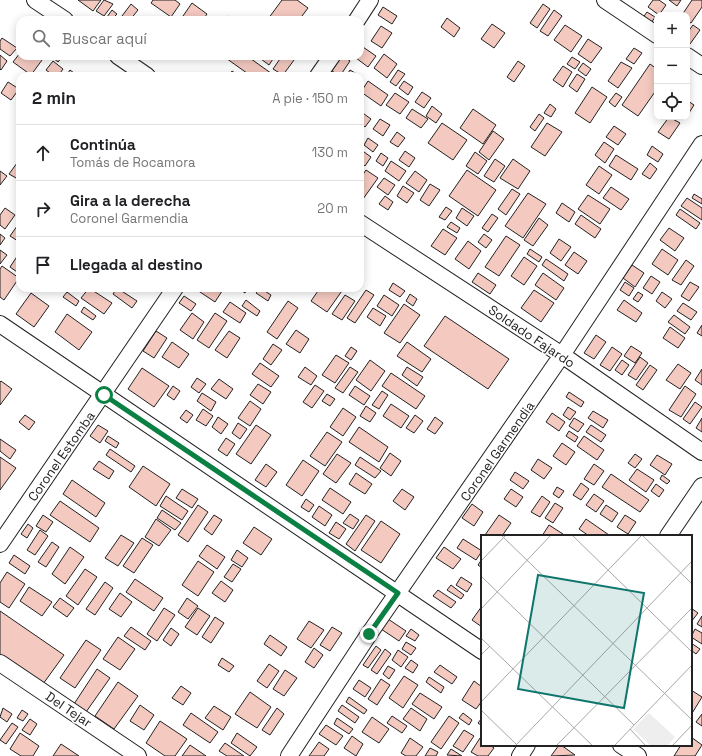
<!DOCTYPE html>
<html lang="es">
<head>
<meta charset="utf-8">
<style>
  :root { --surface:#fff; --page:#f6f6f6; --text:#202124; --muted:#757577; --line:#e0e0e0 }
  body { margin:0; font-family:"Space Grotesk",sans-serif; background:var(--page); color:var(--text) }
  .controls { position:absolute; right:12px; top:12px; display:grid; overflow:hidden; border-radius:8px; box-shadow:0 2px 10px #0003 }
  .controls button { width:36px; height:36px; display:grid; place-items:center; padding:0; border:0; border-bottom:1px solid var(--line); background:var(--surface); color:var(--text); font:20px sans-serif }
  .stop { position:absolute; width:12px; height:12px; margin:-9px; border:3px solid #0b8043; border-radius:50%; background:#fff }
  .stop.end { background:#0b8043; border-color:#fff; box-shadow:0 1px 4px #0008 }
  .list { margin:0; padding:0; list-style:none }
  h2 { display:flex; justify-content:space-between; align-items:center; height:52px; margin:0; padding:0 16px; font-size:17px }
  h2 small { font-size:13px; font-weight:400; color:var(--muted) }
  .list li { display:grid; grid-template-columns:26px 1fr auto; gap:12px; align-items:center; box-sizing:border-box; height:56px; padding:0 16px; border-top:1px solid var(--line) }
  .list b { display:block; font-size:15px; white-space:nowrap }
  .list p { margin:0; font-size:13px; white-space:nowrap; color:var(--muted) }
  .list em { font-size:13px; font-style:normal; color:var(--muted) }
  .icon { flex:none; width:22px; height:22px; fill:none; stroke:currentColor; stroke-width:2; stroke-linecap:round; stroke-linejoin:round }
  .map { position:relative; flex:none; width:702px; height:756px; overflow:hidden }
  .search { position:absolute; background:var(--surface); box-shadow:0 2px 10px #0003; left:16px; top:16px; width:348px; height:44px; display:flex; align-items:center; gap:10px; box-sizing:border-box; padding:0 14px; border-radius:12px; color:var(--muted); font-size:15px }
  .panel { position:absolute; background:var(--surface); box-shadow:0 2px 10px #0003; left:16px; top:72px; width:348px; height:220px; border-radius:12px }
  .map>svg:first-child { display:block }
</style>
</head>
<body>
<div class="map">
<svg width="702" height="756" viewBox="0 0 702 756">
  <rect width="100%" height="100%" fill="#fff"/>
  <!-- building -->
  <path fill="#f3c9c0" stroke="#222" d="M78,0h23l-8,11z
    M104,0l9,4 -9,12 -8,-5z
    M153,0h22l5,4 -9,13 -20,-14z
    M282,0h15l11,8 -9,12h-30l-1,-1z
    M653,0h6l7,5 -7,10 -11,-8z
    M669,0h12l-4,6z
    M692,0h10v7l-11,16 -4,-2v-6h-5z
    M192,3l15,11 -4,6h-13l-7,-4z
    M131,4l7,6 -8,10h-11z
    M543,4l7,5 -13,19 -7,-5z
    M383,7l14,9 -5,8 -14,-9z
    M112,10l5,4 -6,6 -4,-3z
    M554,10l8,6 -14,20 -8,-5z
    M647,12l8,5 -5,8 -8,-6z
    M228,16l5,4h-8z
    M447,18l13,10 -6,9 -13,-10z
    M492,24l13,9 -11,15 -13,-9z
    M565,25l17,11 -11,16 -17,-12z
    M693,25l7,5 -10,14 -3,-2v-9z
    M381,26l11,7 -10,15 -11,-7z
    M2,38l15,10 -7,8 -10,-7v-8z
    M588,39l14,9 -11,15 -13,-9z
    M363,47l13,9 -8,11 -12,-9 4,-2z
    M634,48l8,5 -8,11 -8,-5z
    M20,53v3h25l-14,19 -18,-13z
    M384,54l13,10 -10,14 -13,-10z
    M0,55l7,6 -6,9 -1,-1z
    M55,56h8l-5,6 -5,-4z
    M223,56h24l28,20h-24z
    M257,56h18l-6,9z
    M282,56h15l-14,19 -10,-6z
    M338,56h5l7,5 -10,15 -11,-7z
    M572,57l8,5 -5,7 -8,-5z
    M53,61l10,8 -5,7h-4l-8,-6z
    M518,61l7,5 -11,16 -7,-5z
    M621,62l11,6 -14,20 -10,-7z
    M583,63l8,6 -5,7 -8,-6z
    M650,64l7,5v20l-19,27 -16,-11z
    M563,66l9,6 -9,15 -10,-7z
    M70,70l8,6h-12z
    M350,70l10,6h-14z
    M398,70l7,4 -9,12 -6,-4z
    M232,71l7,5h-10z
    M577,74l8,5 -8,13 -8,-6z
    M368,81l20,14 -7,11 -20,-14z
    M404,81l9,6 -5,8 -9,-7z
    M8,82l11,7 -8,11 -10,-7z
    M592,87l15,10 -17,26 -15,-10z
    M422,92l9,6 -7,10 -9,-6z
    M395,93l14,9 -9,12 -14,-9z
    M616,93l6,4 -7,10 -6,-5z
    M688,101l6,4 -7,11v-13z
    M550,104l6,5 -5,8 -7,-4z
    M432,106l10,8 -6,9 -10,-7z
    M412,109l16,10 -7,9 -15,-10z
    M473,109l23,16 -13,19 -23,-16z
    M360,111l11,8 -6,8 -5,-4z
    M539,114l5,4 -9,13 -5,-4z
    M669,117l11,6 -11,16 -11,-7z
    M380,119l10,6 -7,11 -10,-7z
    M442,123l25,17 -14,20 -25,-17z
    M547,123l15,9 -17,24 -14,-9z
    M614,126l12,8 -8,11 -12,-8z
    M493,131l11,8 -15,21 -10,-8z
    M397,132l8,6 -7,9 -8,-5z
    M368,138l10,7 -5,7 -9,-7z
    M604,142l10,7 -9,14 -10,-8z
    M652,146l11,8 -5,8 -11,-7z
    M360,149l11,8 -6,9 -5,-4z
    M405,151l10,7 -6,9 -10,-7z
    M475,152l12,9 -9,13 -12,-8z
    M381,153l7,5 -5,8 -7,-5z
    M616,155l22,14 -7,11 -22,-14z
    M20,159v14l-4,5 -7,-4z
    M495,159l10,7 -11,16 -10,-6z
    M513,159l17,12 -12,18 -18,-11z
    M391,161l15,10 -7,10 -14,-10z
    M650,163l7,6 -7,10 -8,-5z
    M599,166l13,9 -13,19 -13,-9z
    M366,170l12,8 -15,21 -3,-2v-18z
    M467,170l29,20 -18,26 -29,-20z
    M0,171l7,5 -7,9z
    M415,171l12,9 -8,12 -13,-9z
    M384,178l11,7 -7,10 -11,-8z
    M430,184l10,6 -11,16 -9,-6z
    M403,186l11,7 -7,10 -10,-7z
    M611,187l18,12 -8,11 -18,-12z
    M512,189l8,5 -14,21 -8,-6z
    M528,193l18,11 -23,34 -18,-12z
    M694,194l8,5v5l-10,-6z
    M588,195l22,14 -10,15 -22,-15z
    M385,196l8,6 -5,8 -9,-6z
    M687,198l15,10v12l-21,-14z
    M562,203l13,9 -6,10 -13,-9z
    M446,207l6,4 -7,9 -6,-3z
    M5,208l10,7 -10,14 -5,-4v-10z
    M462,208l12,8 -7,10 -11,-8z
    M680,209l20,14 -4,6 -20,-14z
    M492,214l6,4 -10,14 -6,-4z
    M581,215l20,14 -6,9 -20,-14z
    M539,218l9,7 -15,21 -9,-6z
    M20,222v17l-2,2 -8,-5z
    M451,222l9,6 -3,5 -10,-6z
    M669,228l15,10 -9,13 -15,-11z
    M443,229l14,9 -12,17 -14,-9z
    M0,234l5,4 -5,7z
    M484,234l8,6 -6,8 -8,-6z
    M506,236l14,9 -21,31 -14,-9z
    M559,239l12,8 -10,14 -11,-8z
    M468,241l13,10 -12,18 -14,-10z
    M530,249l12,8 -3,5 -12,-8z
    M662,249l16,11 -10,15 -16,-11z
    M0,250l7,5 -7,9z
    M20,252v22l-10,-7z
    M574,252l13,9 -9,13 -13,-9z
    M524,257l13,9 -13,19 -13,-9z
    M546,259l22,15 -4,7 -22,-16z
    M686,260l8,6 -13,19 -9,-5z
    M632,265l12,8 -9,14 -12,-9z
    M2,266l17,12 -15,22 -4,-3v-28z
    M478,273l18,12 -6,9 -18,-12z
    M543,273l21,15 -8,12 -21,-15z
    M651,276l9,6 -8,12 -9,-6z
    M625,282l9,6 -5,8 -9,-6z
    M690,282l9,5 -10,14 -8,-5z
    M393,283l12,8 -5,6 -11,-7z
    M89,288l23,15 -8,11 -23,-16z
    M117,288l20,13 -5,7 -19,-14z
    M194,288h30l-9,14z
    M238,288h10l-3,5z
    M260,288l11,7 -3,6 -12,-8z
    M320,288h24l-17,24 -16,-11z
    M366,290l8,5 -19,28 -8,-5z
    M534,290l20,13 -13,19 -20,-14z
    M67,292l12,9 -3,5 -13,-9z
    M638,292l5,3 -5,7 -5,-3z
    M662,292l10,7 -7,9 -9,-7z
    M31,293l18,13 -15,21 -18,-13z
    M410,294l7,5 -4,7 -7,-5z
    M345,295l10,6 -13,19 -10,-6z
    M384,295l15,10 -7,11 -15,-10z
    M184,296l12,8 -5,7 -12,-8z
    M246,300l14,11 -3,5 -15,-10z
    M624,300l18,13 -6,9 -19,-12z
    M288,301l10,7 -21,31 -10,-7z
    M230,302l16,11 -6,10 -17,-11z
    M683,303l14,9 -6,8 -14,-9z
    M404,304l16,11 -20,28 -16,-10z
    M84,307l12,9 -3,4 -12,-8z
    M373,308l13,8 -6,10 -13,-9z
    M192,313l12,9 -11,17 -13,-9z
    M215,313l12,8 -18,27 -12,-8z
    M67,314l25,18 -13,18 -24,-18z
    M674,315l16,12 -5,7 -17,-12z
    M445,316l64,43 -21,30 -64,-43z
    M702,325v11l-5,-3z
    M670,327l15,11 -7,10 -15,-10z
    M296,330l13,9 -9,14 -14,-9z
    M156,331l11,7 -13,20 -11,-7z
    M229,331l11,7 -13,20 -12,-8z
    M596,335l10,7 -12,17 -10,-6z
    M172,342l17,12 -10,14 -17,-11z
    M407,342l24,17 -9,13 -25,-16z
    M273,344l9,6 -11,15 -8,-6z
    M631,346l11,7 -7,10 -11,-7z
    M351,347l6,4 -6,9 -6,-4z
    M612,347l10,7 -12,17 -10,-6z
    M336,355l13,8 -14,20 -13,-8z
    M640,357l8,6 -12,17 -8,-5z
    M370,360l15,11 -14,20 -15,-11z
    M622,360l7,5 -7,10 -7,-5z
    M260,363l19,13 -8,11 -19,-13z
    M678,364l13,9 -11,16 -14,-9z
    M650,365l7,5 -14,20 -7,-5z
    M305,367l12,9 -6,9 -13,-8z
    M350,367l8,5 -15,21 -8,-5z
    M407,367l16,10 -6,9 -15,-11z
    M142,368l27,18 -15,21 -26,-18z
    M702,369v16l-7,-5z
    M391,373l34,23 -9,13 -34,-23z
    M197,378l9,6 -7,9 -8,-6z
    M219,379l14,10 -7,10 -15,-10z
    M1,381l11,8 -12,16v-23z
    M258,384l13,8 -8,12 -13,-9z
    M315,385l9,6 -12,17 -9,-6z
    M173,386l7,5 -6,9 -7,-5z
    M355,386l15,10 -6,9 -15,-10z
    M685,386l11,8 -15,23 -12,-7z
    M382,391l6,4 -9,14 -7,-4z
    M569,392l15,10 -3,5 -15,-10z
    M202,393l14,9 -5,9 -14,-10z
    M327,394l8,5 -5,7 -8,-5z
    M250,401l11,8 -11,17 -12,-8z
    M695,402l7,5 -12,17 -7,-5z
    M391,404l18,12 -8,12 -18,-12z
    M366,406l10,7 -6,9 -10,-6z
    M568,407l8,5 -6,8 -7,-5z
    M343,408l13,9 -13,19 -13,-9z
    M203,409l10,7 -7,10 -10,-6z
    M186,410l7,5 -6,8 -7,-5z
    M593,411l15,9 -5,8 -15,-10z
    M552,413l13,9 -6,9 -13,-9z
    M25,415l10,7 -6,8 -10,-8z
    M415,415l8,6 -9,12 -8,-5z
    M218,417l10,7 -7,10 -9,-7z
    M435,417l8,6 -8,11 -8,-5z
    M574,418l10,6 -6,8 -9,-6z
    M702,418v14l-6,-4z
    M238,423l9,6 -7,10 -8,-6z
    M98,425l10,6 -8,12 -10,-7z
    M256,425l15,10 -20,29 -15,-10z
    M591,425l15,10 -5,7 -15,-10z
    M359,427l29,20 -9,15 -30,-20z
    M569,431l9,6 -3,5 -9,-6z
    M327,432l15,10 -17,24 -15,-10z
    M108,436l11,7 -3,5 -11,-7z
    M584,436l20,14 -7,10 -20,-14z
    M226,438l9,6 -8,12 -9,-6z
    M0,439l16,11 -6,9 -10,-8z
    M562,443l13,9 -9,13 -13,-9z
    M110,449l25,17 -4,6 -25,-17z
    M390,453l11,8 -10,15 -11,-8z
    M337,454l14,9 -15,20 -13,-9z
    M635,454l7,5 -7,9 -7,-5z
    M657,455l15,9 -7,11 -15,-10z
    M0,457l16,11 -16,22z
    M360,457l21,14 -6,7 -20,-13z
    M538,459l14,9 -8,11 -13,-9z
    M303,460l16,11 -17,25 -16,-11z
    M99,461l15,10 -5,8 -16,-10z
    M266,464l11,8 -11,15 -11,-7z
    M594,464l10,7 -10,14 -10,-6z
    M143,466l27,18 -14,22 -27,-19z
    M637,469l17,11 -8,12 -17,-12z
    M515,472l14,9 -6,8 -13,-9z
    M356,473l16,11 -7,10 -16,-10z
    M611,474l38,26 -9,12 -38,-25z
    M662,475l8,6 -3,3 -7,-5z
    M72,480l33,23 -9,14 -33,-23z
    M581,483l8,6 -8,11 -8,-5z
    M656,484l8,6 -5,7 -8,-6z
    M557,487l7,4 -5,7 -6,-4z
    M330,488l21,14 -8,12 -21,-14z
    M182,489l16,10 -6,9 -16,-10z
    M402,489l12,8 -9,13 -12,-9z
    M511,489l12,8 -7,10 -12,-8z
    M594,494l10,7 -8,11 -10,-7z
    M166,496l22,15 -6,9 -22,-14z
    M542,496l8,6 -10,15 -9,-5z
    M306,499l8,6 -5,7 -8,-5z
    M60,501l39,27 -9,14 -40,-27z
    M555,503l8,5 -10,15 -8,-5z
    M472,504l11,8 -9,14 -12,-8z
    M198,505l10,7 -20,30 -10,-7z
    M606,505l12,8 -6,9 -12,-8z
    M319,506l13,9 -7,11 -13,-9z
    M162,510l19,13 -6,7 -18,-12z
    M350,514l9,6 -6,9 -10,-6z
    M43,515l10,7 -7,10 -10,-6z
    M214,515l8,5 -10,15 -8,-6z
    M366,515l9,6 -20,30 -9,-7z
    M499,515l12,8 -9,13h-15l-2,-1z
    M625,515l11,7 -8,12 -11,-7z
    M156,519l15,11 -12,16 -14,-9z
    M586,519l23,16 -1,1h-19l-10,-7z
    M381,521l19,13 -19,29 -20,-13z
    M336,522l10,7 -7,10 -10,-6z
    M28,524l5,4 -6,10 -6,-4z
    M549,525l14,9 -2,2h-19z
    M254,527l18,12 -11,16 -18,-12z
    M40,530l8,6 -13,19 -8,-5z
    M121,535l13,8 -16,23 -13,-8z
    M142,538l11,7 -19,28 -11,-7z
    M463,539l19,12 -6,9 -19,-12z
    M52,542l7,5 -13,20 -8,-5z
    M207,545l18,12 -8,12 -18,-13z
    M70,547l14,10 -19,27 -13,-10z
    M444,547l17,12 -8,10 -17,-11z
    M237,550l11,8 -6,9 -11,-7z
    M14,555l16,11 -5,8 -16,-11z
    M482,559v9l-4,-3z
    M198,561l16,11 -16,24 -16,-11z
    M233,564l8,5 -9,13 -8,-5z
    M85,569l12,8 -19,28 -12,-9z
    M7,572l18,12 -16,24 -9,-6v-19z
    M461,577l11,7 -5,8 -11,-7z
    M135,579l28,19 -9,13 -28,-19z
    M221,581l12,9 -8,12 -13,-9z
    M105,582l8,6 -18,27 -9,-6z
    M451,585l13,10 -3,4 -14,-9z
    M29,587l23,15 -10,14 -22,-15z
    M438,590l18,12 -5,6 -18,-12z
    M120,593l12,9 -11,15 -12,-8z
    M60,598l14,10 -7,9 -14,-10z
    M187,598l11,8 -10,13 -10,-7z
    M482,606v21l-10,-7z
    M164,608l11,7 -18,26 -10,-7z
    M198,608l12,8 -13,19 -12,-8z
    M691,608l7,5 -7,9z
    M0,611l64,44 -21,29 -43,-29z
    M702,616v11l-5,-3z
    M215,617l9,6 -13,20 -9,-6z
    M388,619l18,12 -7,10 -18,-12z
    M309,621l15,9 -13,18 -14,-9z
    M131,627l20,14 -6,9 -21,-14z
    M332,627l10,6 -12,18 -10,-6z
    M171,628l8,6 -8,12 -8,-6z
    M411,629l8,6 -4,6 -9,-5z
    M695,629l7,4v11l-11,-7z
    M270,635l17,12 -6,9 -17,-12z
    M118,637l17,12 -15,21 -17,-11z
    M86,640l15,10 -26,38 -15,-10z
    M406,642l10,6 -5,7 -9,-6z
    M691,643l9,6 -4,5 -5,-4z
    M376,646l5,4 -13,18 -5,-3z
    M314,648l9,7 -9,13 -9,-6z
    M385,649l6,5 -14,20 -6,-4z
    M398,650l10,7 -7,10 -9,-7z
    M222,658l12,8 -5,6 -11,-7z
    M411,660l7,5 -5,8 -8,-5z
    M269,664l10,7 -12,17 -10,-7z
    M440,665l17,12 -5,7 -18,-12z
    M388,666l7,4 -6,9 -6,-5z
    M97,669l13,9 -24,34 -12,-8z
    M285,670l12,8 -13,18 -11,-7z
    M404,676l14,9 -15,23 -14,-10z
    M429,677l15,10 -3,6 -15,-11z
    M381,679l9,6 -13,20 -9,-6z
    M359,680l12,8 -6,9 -12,-8z
    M474,681l8,6v14l-6,8 -14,-9z
    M118,682l20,14 -24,33 -19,-13z
    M181,686l10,7 -8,12 -11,-7z
    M691,690l11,7 -11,18z
    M250,692l21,15 -14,21 -22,-14z
    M420,693l22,14 -8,12 -22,-15z
    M349,697l18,13 -3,4 -18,-12z
    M140,705l14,10 -10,15 -14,-9z
    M342,705l17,12 -4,6 -17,-12z
    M214,706l17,11 -8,13 -18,-12z
    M3,708l9,6 -5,8 -7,-5z
    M277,708l7,6 -14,21 -8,-5z
    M411,708l16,11 -7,12 -17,-12z
    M22,710l6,4 -5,7 -6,-3z
    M191,713l27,19 -8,11 -27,-18z
    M463,713l9,7 -3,5 -10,-7z
    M702,714v12l-6,-4z
    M392,716l15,10 -5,7 -15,-10z
    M449,716l10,7 -18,26 -10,-7z
    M372,717l17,12 -10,14 -17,-11z
    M337,718l16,11 -4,5 -15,-10z
    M482,718v8l-4,-3z
    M30,719l7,5 -7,11 -8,-5z
    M160,721l27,18 -12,17h-10l-19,-13z
    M12,723l6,4 -12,17 -6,-4z
    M326,725l17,11 -7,9 -17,-11z
    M464,730l10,6 -11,16 -10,-6z
    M20,733l19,13 -6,10h-12l-11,-7z
    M237,733l20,14 -7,9 -19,-13z
    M352,736l11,8 -7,12 -12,-8z
    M691,737l11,8 -7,11h-21l7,-11h10z
    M410,738l13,9 -7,9h-10l-5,-3z
    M480,738l2,2v5h8l4,3 -6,8h-10l-7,-4z
    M319,742l10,7 -5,7h-15z
    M225,743l19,13h-17l-8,-5z
    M61,744l18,12h-26z
    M190,745l16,11h-24z
    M559,745h2l14,10 -24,1z
    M430,748l8,4 -2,4h-11z
    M451,749l11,7 -15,-1z"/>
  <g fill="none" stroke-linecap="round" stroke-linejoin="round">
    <!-- street casing -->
    <g stroke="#222" stroke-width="18">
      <path id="street" d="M35,0l30,20
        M605,0l52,35
        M357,20l13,-20
        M118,56l29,20
        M687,56l15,10
        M318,76l14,-20
        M360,223l202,132 140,97
        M0,324l482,327
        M668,536l34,-50
        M0,544l175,-256
        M0,663l138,93
        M621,745l17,11
        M289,756l80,-122 193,-279 140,-211
        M520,756l7,-11"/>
    </g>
    <!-- street -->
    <use href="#street" stroke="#fff" stroke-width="16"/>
  </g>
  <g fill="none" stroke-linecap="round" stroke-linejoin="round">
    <!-- route -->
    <path stroke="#0b8043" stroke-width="5" d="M104,395l294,198 -29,41"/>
  </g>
  <g text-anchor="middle" stroke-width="3" stroke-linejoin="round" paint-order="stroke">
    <!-- street labels -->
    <g font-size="13" fill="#222" stroke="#fff">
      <text transform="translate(532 336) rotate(34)" y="5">Soldado Fajardo</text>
      <text transform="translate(497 451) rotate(-55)" y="5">Coronel Garmendia</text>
      <text transform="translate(61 456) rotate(-55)" y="5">Coronel Estomba</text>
      <text transform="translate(69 709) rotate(34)" y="5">Del Tejar</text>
    </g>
  </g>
  <!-- overview -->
  <g transform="translate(481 535)">
    <rect width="211" height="211" fill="#fff"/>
    <path d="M168,178l26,24 -8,9h-16l-18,-17z" fill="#eee"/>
    <path fill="none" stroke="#a7a7a7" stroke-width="1" d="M20,0l191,185M91,0l120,117M161,0l50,49M0,26l25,-26M0,41l153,149M0,74l70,-74M0,103l112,108M0,120l9,-9M0,167l161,-167M0,175l36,35M149,194l16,17M34,211l177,-185M75,211l136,-138M133,211l78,-81M191,211l20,-21"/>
    <path fill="#0f766e" fill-opacity="0.15" stroke="#0f766e" stroke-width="2" d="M57,40l106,18 -20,115 -106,-19z"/>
    <rect width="211" height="211" fill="none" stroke="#222" stroke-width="2"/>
  </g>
</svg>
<div class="controls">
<button>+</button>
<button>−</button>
<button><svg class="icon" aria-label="locate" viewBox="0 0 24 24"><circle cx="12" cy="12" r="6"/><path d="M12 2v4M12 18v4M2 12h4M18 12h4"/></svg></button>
</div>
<div class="stop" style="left:104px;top:395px"></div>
<div class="stop end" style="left:369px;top:634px"></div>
<div class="search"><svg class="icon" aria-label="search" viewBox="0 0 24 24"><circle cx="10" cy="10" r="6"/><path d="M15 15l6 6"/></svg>Buscar aquí</div>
<section class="panel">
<h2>2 min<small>A pie · 150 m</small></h2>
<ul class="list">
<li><svg class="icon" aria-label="ahead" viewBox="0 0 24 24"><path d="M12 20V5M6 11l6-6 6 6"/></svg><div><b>Continúa</b><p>Tomás de Rocamora</p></div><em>130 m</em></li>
<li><svg class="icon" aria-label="right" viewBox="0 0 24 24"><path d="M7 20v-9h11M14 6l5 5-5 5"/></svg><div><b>Gira a la derecha</b><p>Coronel Garmendia</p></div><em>20 m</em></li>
<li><svg class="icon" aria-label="arrive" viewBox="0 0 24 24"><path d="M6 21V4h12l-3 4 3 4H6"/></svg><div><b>Llegada al destino</b></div></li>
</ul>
</section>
</div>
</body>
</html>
